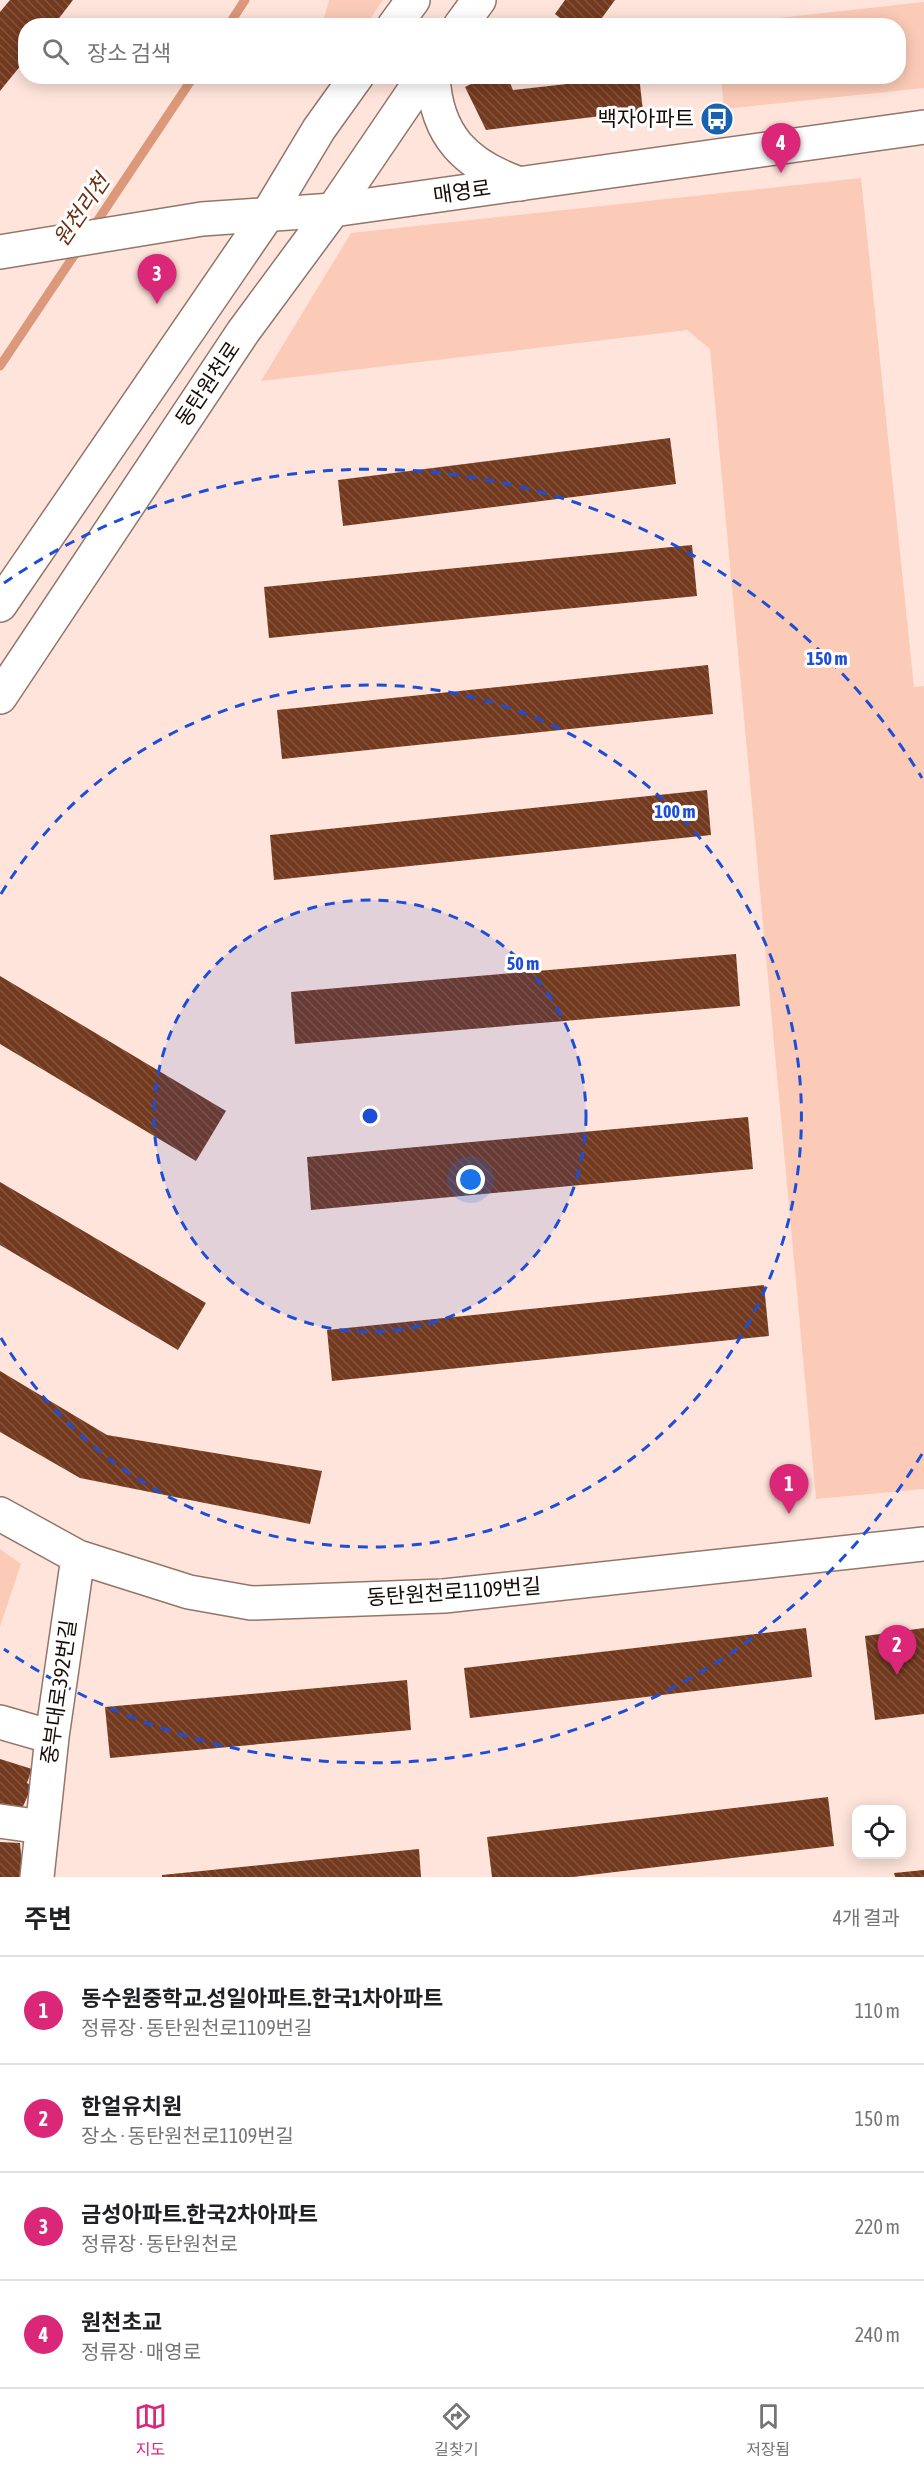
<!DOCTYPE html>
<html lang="ko">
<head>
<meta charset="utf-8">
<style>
  :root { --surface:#fff; --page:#f6f6f6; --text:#202124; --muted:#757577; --line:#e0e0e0; --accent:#db2777 }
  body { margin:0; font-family:"Asap Condensed","Noto Sans KR",sans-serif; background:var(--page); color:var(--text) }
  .controls { position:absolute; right:18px; bottom:18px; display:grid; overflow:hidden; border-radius:12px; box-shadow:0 3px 15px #0003 }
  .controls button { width:54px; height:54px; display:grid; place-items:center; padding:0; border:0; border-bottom:2px solid var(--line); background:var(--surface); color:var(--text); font:30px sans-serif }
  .you { position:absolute; left:471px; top:1180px; width:21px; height:21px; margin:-15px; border:4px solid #fff; border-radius:50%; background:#1a73e8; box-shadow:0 0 0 9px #1a73e833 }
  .badge { display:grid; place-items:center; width:39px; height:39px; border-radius:50%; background:var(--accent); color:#fff; font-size:20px; font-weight:700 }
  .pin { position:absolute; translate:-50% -50px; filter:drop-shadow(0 2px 3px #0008) }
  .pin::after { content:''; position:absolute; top:32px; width:21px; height:18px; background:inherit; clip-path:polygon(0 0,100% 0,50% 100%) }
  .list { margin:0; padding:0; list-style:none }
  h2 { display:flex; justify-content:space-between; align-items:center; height:78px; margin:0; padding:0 24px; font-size:26px }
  h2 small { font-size:20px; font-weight:400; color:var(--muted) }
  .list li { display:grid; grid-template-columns:39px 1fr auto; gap:18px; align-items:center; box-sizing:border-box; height:108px; padding:0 24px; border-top:2px solid var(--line) }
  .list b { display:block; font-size:22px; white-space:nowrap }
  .list p { margin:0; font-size:20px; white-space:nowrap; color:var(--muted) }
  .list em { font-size:20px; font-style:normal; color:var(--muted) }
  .icon { flex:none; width:33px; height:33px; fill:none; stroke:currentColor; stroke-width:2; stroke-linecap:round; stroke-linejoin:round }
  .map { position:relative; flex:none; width:924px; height:1877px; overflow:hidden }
  .search { position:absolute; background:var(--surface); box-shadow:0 3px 15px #0003; left:18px; right:18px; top:18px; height:66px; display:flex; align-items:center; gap:15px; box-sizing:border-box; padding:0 21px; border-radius:24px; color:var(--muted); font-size:22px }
  .sheet { height:510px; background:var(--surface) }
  nav { display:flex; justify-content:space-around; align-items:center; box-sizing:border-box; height:84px; border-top:2px solid var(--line); background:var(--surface); font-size:16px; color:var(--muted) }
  nav a { display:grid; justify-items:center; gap:3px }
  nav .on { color:var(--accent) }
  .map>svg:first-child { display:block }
</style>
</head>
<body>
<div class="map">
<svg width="924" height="1877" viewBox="0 0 924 1877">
  <defs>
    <pattern id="building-back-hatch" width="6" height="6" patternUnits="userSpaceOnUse" patternTransform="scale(1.5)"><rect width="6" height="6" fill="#743a1f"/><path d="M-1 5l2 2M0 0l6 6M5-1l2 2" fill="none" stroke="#82533d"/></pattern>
  </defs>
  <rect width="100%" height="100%" fill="#fee4da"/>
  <!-- green -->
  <path fill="#fbcbb7" d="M329,0h54l-17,25h-44z
    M924,2v86l-200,21 -3,-32 177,-1v-50l-183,-1z
    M861,178l53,509 10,-1v803l-108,10 -106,-1150 -23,-19 -426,51 90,-148z
    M0,1549l21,15 -21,63z"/>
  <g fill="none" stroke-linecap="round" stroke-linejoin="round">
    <!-- stream -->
    <path stroke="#db987b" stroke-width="9" d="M228,26l17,-26
      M92,229l102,-153
      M0,366l79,-118"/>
  </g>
  <!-- building -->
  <path fill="url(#building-back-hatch)" d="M10,0h63l-20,26h-27v33l-26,32v-79z
    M565,0h50l-19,26h-26l-15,-12z
    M487,76h20l6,14 126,-14 4,35 -157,19 -21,-43z
    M670,438l6,46 -333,42 -5,-46z
    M692,545l5,51 -428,42 -5,-51z
    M708,665l5,49 -431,45 -5,-49z
    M707,790l4,45 -437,45 -4,-45z
    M736,954l4,52 -445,38 -4,-52z
    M0,976l226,135 -30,50 -196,-117z
    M748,1117l5,52 -442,41 -4,-53z
    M0,1182l206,121 -28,47 -178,-105z
    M764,1285l5,51 -437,45 -5,-51z
    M0,1371l107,64 215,36 -12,53 -230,-46 -80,-46z
    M806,1628l6,49 -342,41 -6,-50z
    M924,1628v86l-49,6 -10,-84z
    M407,1680l4,50 -301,28 -5,-51z
    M0,1759l32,10 -5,14 5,3 -11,25 -21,-6z
    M828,1797l6,49 -261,31h-81l-5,-40z
    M0,1842l20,1 3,34h-23z
    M419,1849l2,28h-259v-2z
    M924,1870v7h-29l-1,-4z"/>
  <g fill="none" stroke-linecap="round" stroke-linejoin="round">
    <!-- minor casing -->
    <g stroke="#92766a" stroke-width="36">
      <path id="minor" d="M0,252l202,-33 131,-9 591,-83
        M0,1514l78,43 111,35 62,11 193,-7 480,-52
        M0,1722l52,15
        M0,1821l42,6
        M37,1877l15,-140 26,-180"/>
    </g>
    <!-- major casing -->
    <g stroke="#92766a" stroke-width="36">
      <path id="major" d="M394,26l19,-26
        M460,26l19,-26
        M433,76c3,60 33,89 87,108
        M0,605l268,-391 51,-85 38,-53
        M0,697l243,-365 90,-122 91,-134"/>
    </g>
    <!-- minor -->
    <use href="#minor" stroke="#fff" stroke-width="33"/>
    <!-- major -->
    <use href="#major" stroke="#fff" stroke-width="33"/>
  </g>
  <!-- distance rings -->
  <circle cx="370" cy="1116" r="216" fill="#1d4ed8" fill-opacity=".12"/>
  <g fill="none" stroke="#1d4ed8" stroke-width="3" stroke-dasharray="10 8">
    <circle cx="370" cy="1116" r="216"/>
    <path d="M1 894A431 431 0 1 1 1 1338"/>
    <path d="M922 1454A647 647 0 0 1 4 1649M4 583A647 647 0 0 1 922 778"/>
  </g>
  <!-- icons -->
  <defs>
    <g id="bus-disc" transform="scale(1.725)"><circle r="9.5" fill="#1862b2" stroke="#fff"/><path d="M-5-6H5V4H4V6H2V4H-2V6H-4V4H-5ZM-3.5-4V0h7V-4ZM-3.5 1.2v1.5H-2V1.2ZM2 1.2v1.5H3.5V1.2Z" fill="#fff"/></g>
  </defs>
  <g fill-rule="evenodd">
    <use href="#bus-disc" x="717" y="119"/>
  </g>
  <g text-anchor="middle" stroke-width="6" stroke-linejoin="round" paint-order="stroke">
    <!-- poi labels -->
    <g font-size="21" fill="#150b07" stroke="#fff" text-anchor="end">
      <text x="694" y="126">백자아파트</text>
    </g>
    <!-- street labels -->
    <g font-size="21" fill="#150b07" stroke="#fff">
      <text transform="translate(462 192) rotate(-8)" y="7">매영로</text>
      <text transform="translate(208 384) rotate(-56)" y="7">동탄원천로</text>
      <text transform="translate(454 1592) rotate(-4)" y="7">동탄원천로1109번길</text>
      <text transform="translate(59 1692) rotate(-82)" y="7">중부대로392번길</text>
    </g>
    <!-- water labels -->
    <g font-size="22" font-style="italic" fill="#6c2f10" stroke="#fff">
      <text transform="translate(81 210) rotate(-56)" y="8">원천리천</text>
    </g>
  </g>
  <circle cx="370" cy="1116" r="9" fill="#1d4ed8" stroke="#fff" stroke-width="3"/>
  <g font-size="18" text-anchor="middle" font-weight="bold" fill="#1d4ed8" stroke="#fff" stroke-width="6" stroke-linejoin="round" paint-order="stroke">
    <text x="827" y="665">150 m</text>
    <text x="675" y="818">100 m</text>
    <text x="523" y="970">50 m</text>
  </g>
</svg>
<div class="controls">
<button><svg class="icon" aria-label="locate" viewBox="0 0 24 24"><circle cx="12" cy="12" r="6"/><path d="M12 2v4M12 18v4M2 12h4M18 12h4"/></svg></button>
</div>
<div class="you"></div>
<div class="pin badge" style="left:789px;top:1514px">1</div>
<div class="pin badge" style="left:897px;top:1675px">2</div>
<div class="pin badge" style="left:157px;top:304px">3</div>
<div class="pin badge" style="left:781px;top:173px">4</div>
<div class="search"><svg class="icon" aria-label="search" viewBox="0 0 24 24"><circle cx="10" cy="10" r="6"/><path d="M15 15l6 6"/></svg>장소 검색</div>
</div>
<section class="sheet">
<h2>주변<small>4개 결과</small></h2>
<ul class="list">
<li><span class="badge">1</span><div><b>동수원중학교.성일아파트.한국1차아파트</b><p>정류장 · 동탄원천로1109번길</p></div><em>110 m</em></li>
<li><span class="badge">2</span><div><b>한얼유치원</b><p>장소 · 동탄원천로1109번길</p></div><em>150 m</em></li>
<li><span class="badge">3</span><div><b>금성아파트.한국2차아파트</b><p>정류장 · 동탄원천로</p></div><em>220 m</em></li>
<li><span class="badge">4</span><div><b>원천초교</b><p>정류장 · 매영로</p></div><em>240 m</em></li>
</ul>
</section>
<nav>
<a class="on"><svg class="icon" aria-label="map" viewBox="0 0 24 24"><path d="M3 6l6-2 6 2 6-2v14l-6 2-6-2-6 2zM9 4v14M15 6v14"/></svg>지도</a>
<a><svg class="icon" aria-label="directions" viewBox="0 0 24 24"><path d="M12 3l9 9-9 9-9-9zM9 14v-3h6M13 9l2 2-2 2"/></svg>길찾기</a>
<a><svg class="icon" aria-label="saved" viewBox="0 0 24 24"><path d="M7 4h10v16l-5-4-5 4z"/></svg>저장됨</a>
</nav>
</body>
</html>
